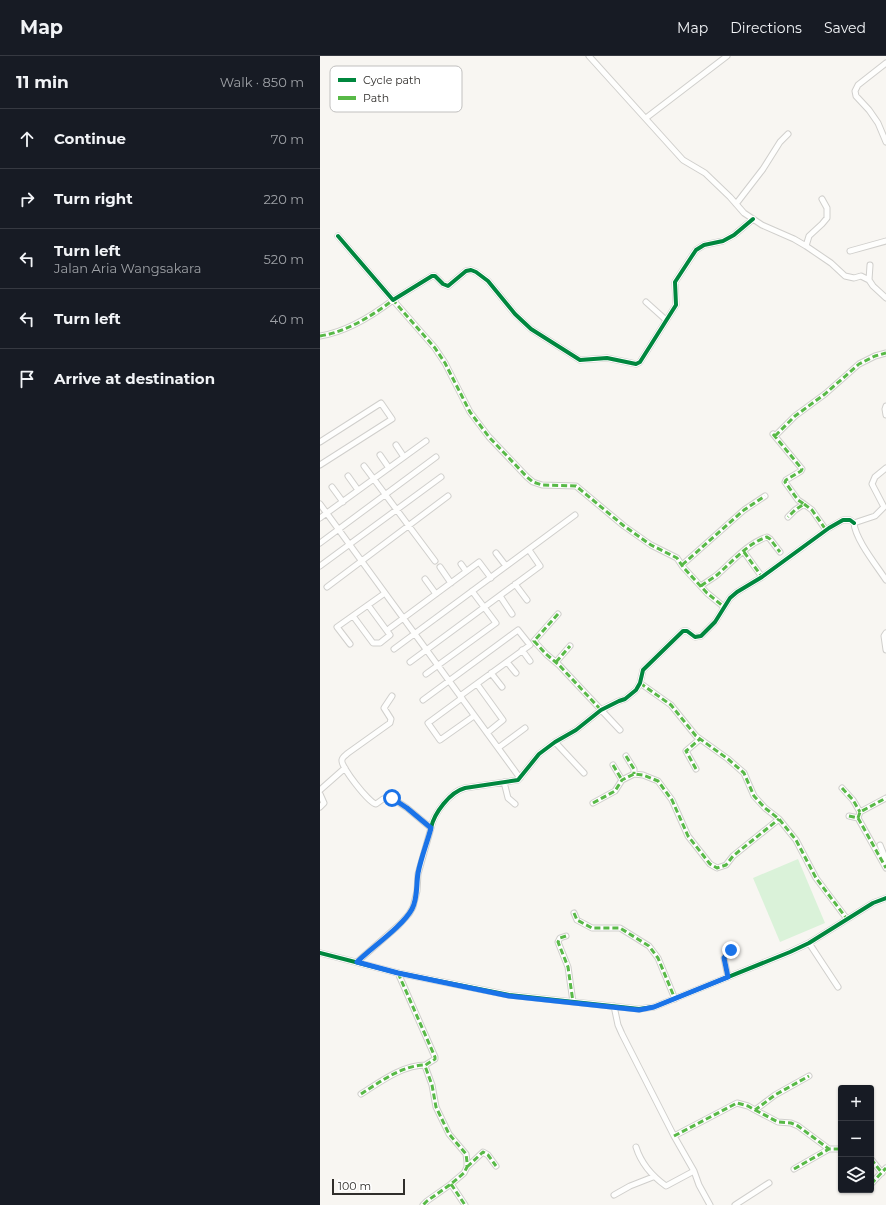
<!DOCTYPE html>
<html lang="en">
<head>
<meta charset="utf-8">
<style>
  :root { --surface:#171b24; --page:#242831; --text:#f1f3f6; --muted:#9ea1a6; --line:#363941 }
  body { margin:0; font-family:Montserrat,sans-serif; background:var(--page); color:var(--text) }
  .controls { position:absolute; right:12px; bottom:12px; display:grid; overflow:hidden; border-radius:4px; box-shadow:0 1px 3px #0004 }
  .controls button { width:36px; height:36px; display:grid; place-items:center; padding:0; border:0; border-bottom:1px solid var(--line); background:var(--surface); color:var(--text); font:20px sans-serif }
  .scale { position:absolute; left:12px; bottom:10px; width:73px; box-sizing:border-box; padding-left:4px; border:2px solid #302e2b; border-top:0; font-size:11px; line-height:14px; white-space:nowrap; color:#302e2b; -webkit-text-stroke:3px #fff; paint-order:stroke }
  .stop { position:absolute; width:12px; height:12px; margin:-9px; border:3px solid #1a73e8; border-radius:50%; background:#fff }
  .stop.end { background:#1a73e8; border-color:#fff; box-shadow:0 1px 4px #0008 }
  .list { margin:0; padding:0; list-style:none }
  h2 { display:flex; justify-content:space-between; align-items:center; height:52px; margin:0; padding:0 16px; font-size:17px }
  h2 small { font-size:13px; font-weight:400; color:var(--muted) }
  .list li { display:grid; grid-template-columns:26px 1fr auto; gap:12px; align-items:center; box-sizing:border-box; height:60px; padding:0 16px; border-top:1px solid var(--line) }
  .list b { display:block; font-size:15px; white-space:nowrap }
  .list p { margin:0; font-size:13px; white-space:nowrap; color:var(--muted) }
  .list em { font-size:13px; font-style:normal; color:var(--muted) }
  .icon { flex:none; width:22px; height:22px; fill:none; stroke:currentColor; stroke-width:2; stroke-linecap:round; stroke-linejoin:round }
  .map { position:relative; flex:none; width:566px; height:1149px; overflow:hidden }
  header { display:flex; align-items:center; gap:24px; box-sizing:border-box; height:56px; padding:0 20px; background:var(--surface); border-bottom:1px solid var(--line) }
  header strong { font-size:19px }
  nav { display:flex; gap:22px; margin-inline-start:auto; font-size:14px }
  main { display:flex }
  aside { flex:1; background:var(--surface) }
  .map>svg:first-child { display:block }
</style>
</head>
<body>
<header>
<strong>Map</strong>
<nav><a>Map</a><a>Directions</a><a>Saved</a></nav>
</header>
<main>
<aside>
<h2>11 min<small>Walk · 850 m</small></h2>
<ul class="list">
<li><svg class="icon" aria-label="ahead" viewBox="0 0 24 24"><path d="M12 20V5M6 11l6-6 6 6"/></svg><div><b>Continue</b></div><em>70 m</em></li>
<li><svg class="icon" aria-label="right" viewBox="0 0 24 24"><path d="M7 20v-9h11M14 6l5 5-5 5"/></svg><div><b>Turn right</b></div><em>220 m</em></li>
<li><svg class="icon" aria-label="left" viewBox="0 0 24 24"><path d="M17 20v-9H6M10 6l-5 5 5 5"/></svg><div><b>Turn left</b><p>Jalan Aria Wangsakara</p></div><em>520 m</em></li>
<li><svg class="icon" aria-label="left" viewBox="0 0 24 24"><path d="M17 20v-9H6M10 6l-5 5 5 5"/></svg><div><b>Turn left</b></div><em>40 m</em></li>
<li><svg class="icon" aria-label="arrive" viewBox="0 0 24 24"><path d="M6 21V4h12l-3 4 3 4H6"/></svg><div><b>Arrive at destination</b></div></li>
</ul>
</aside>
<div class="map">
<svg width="566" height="1149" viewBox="0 0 566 1149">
  <rect width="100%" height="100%" fill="#f8f6f2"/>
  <!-- green -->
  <path fill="#daf2d9" d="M478,803l27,64 -45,19 -27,-64z"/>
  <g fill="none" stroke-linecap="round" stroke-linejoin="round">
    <!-- minor casing -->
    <g stroke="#d0cfcc" stroke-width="7">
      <path id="minor" d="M269,0l94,104 22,13 25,24 14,16 18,12 32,14 12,7 25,17 14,13 9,2 7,-2 8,4
        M566,7l-28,22 -3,6 1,5 13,14 9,13 8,19
        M326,62l81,-62
        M416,148l27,-35 17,-27 8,-8
        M18,180l55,64 39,-24h3l8,8 5,2 18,-15 5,-1 5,2 12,9 27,33 16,15 49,31 27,-2 29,6 4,-2 36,-57 -1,-23 17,-26 4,-6 8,-5 19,-4 11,-6 19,-16
        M486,190l3,-10 13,-12 5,-6v-10l-5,-9
        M530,195l36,-10
        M550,209l-1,15 4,6 13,12
        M326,246l20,18
        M0,280c26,-4 52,-20 73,-36l42,48 10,15 25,49 19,25 38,40 6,5 9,3 34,1 48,40 27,19 26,13 6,9 24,26 17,14
        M566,350l-1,3 1,6
        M453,378l29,35 -1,2 -15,9 -1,2 13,18 6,4 -9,6 -7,7
        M455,380l20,-20 30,-22 34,-30 16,-8 11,-3
        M0,386l61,-39 11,16 -72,46
        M76,389l8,12
        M60,399l9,13
        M44,410l71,95
        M566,412l-11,9 -3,7 12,23 -9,9 -21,7c1,16 23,43 32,57
        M28,420l10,14
        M12,431l11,15
        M0,448l200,274
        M484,448l8,6 14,20
        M0,462l106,-77
        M0,487l116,-86
        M424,496l18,25
        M176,497l10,13
        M141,508l5,7
        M362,509l62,-55 21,-14
        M0,510l121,-89
        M120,511l11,16
        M105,523l11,15
        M195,528l12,16
        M381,530c5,-4 11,-7 16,-11 15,-13 31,-32 50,-38l3,2 10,13
        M7,531l121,-91
        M180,540l12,18
        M238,558l-24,27 12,13 13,11 61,65
        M33,560l20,27h7l10,-8 -22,-30
        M70,572l89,-66 12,16
        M566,577l-2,3 2,14
        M30,588l-13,-17 48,-34
        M74,593l181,-134
        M202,594l8,11
        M90,606l130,-96 -11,-16
        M187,606l9,11
        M236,606l14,-16
        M171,617l11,14
        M106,618l70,-51 -24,-32
        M320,627l31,22 25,31 32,23 16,14 10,23 11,12 14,11 17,21 20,38 31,41
        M157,628l26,36 -16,13
        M142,642l-34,25 12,17 34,-24
        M103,644l95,-70 12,15 -70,51
        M235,686l29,31
        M178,692l27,-20
        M306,700l8,13v5
        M293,709l9,15
        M376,713l-10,-18 14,-12
        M184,726l4,16 7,6
        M522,732l11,12 7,12
        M0,734l25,-22
        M0,738l4,9 -4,4
        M273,747l22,-12 7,-11 12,-6 9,1 15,6 14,19 16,36 22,28 7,4 9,-3 7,-9 46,-37
        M529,760l9,2 2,-6 26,-14
        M538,762l28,50
        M111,772c3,-15 19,-36 34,-40l53,-8 21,-26 16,-12 21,-12 25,-20 18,-9 6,-2 11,-9 4,-7 3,-13 40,-39h4l8,6 6,-1 14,-14 15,-24 7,-6 25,-15 67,-49 14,-8h7l4,3
        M560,789l6,15
        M254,857l3,7 15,8h28l29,18 9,12 17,41
        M246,880l-6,2 -2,4 10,25 5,35
        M489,887l29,44
        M0,897l78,20 111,22 130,14 15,-2 136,-55 19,-9 64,-40 13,-5
        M37,906l42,-37 10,-11 4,-7 4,-16 1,-17 13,-46 -24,-20 -15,-10 -9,1 -7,5c-7,-1 -36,-38 -34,-44 0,-3 4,-5 6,-7l42,-30 1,-4 -7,-11 8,-12
        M78,917l37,84v2l-8,5 -2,2 7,19 4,22 13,27 17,20 1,8v5l-3,6 -13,11 -24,17 -4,4
        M408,921l-4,-19 7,-8
        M294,950l4,19 4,9 52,102 20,35 5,14 11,20
        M41,1038c19,-12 41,-29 65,-29
        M435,1054l23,12 13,1 7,3 31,23
        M354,1080l63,-33 11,3 7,4 20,-15 34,-19
        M316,1091c5,16 16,29 30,39l28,-15
        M551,1103l11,14
        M147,1111l16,-15 5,3 8,11
        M474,1113l35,-20h12
        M131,1128l14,21
        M551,1128l15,-16
        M294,1139l16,-9 23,-9
        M415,1149l34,-22"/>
    </g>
    <!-- minor -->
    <use href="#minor" stroke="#fefefd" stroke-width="5"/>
    <!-- quiet -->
    <path stroke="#58b947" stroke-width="3" stroke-dasharray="6 3" stroke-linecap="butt" d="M0,280c26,-4 52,-20 73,-36l42,48 10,15 25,49 19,25 38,40 6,5 9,3 34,1 48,40 27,19 26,13 6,9 24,26 17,14
      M453,378l29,35 -1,2 -15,9 -1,2 13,18 6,4 -9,6 -7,7
      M455,380l20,-20 30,-22 34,-30 16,-8 11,-3
      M484,448l8,6 14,20
      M424,496l18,25
      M362,509l62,-55 21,-14
      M381,530c5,-4 11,-7 16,-11 15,-13 31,-32 50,-38l3,2 10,13
      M238,558l-24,27 12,13 13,11 42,45
      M236,606l14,-16
      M320,627l31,22 25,31 32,23 16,14 10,23 11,12 14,11 17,21 20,38 31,41
      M306,700l8,13v5
      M293,709l9,15
      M376,713l-10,-18 14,-12
      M522,732l11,12 7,12
      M273,747l22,-12 7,-11 12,-6 9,1 15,6 14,19 16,36 22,28 7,4 9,-3 7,-9 46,-37
      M529,760l9,2 2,-6 26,-14
      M538,762l28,50
      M254,857l3,7 15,8h28l29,18 9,12 17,41
      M246,880l-6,2 -2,4 10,25 5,35
      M78,917l37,84v2l-8,5 -2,2 7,19 4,22 13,27 17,20 1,8v5l-3,6 -13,11 -24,17 -4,4
      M41,1038c19,-12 41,-29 65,-29
      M435,1054l23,12 13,1 7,3 31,23
      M354,1080l63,-33 11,3 7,4 20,-15 34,-19
      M551,1103l11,14
      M147,1111l16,-15 5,3 8,11
      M474,1113l35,-20h12
      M131,1128l14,21
      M551,1128l15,-16"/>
    <!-- cycleway casing -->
    <g stroke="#fff" stroke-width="6">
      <path id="cycleway" d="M18,180l55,64 39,-24h3l8,8 5,2 18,-15 5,-1 5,2 12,9 27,33 16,15 49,31 27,-2 29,6 4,-2 36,-57 -1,-23 17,-26 4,-6 8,-5 19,-4 11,-6 19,-16
        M111,772c3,-15 19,-36 34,-40l53,-8 21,-26 16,-12 21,-12 25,-20 18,-9 6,-2 11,-9 4,-7 3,-13 40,-39h4l8,6 6,-1 14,-14 15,-24 7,-6 25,-15 67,-49 14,-8h7l4,3
        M0,897l78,20 111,22 130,14 15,-2 136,-55 19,-9 64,-40 13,-5"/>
    </g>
    <!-- cycleway -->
    <use href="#cycleway" stroke="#00873e" stroke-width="4"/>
  </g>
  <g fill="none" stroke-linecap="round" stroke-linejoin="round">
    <!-- route -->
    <path stroke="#1a73e8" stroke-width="5" d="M72,742l15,10 24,20c-4,15 -10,30 -13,45 -2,12 0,25 -6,36 -9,17 -41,39 -55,53l41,11 111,23 130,14 15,-3 74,-30 -4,-19 7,-8"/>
  </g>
  <!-- legend -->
  <rect x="10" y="10" width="132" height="46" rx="6" fill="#fff" stroke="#c1c0bf" stroke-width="1"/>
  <rect x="18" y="22" width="18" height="4" fill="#00873e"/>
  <rect x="18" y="40" width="18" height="4" fill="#58b947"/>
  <g font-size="11" fill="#302e2b">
    <text x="43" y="28">Cycle path</text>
    <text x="43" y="46">Path</text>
  </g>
</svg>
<div class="controls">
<button>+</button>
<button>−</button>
<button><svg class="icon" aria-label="layers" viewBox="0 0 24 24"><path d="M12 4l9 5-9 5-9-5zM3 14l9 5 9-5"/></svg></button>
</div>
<div class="scale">100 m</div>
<div class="stop" style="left:72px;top:742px"></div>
<div class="stop end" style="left:411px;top:894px"></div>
</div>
</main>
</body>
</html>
